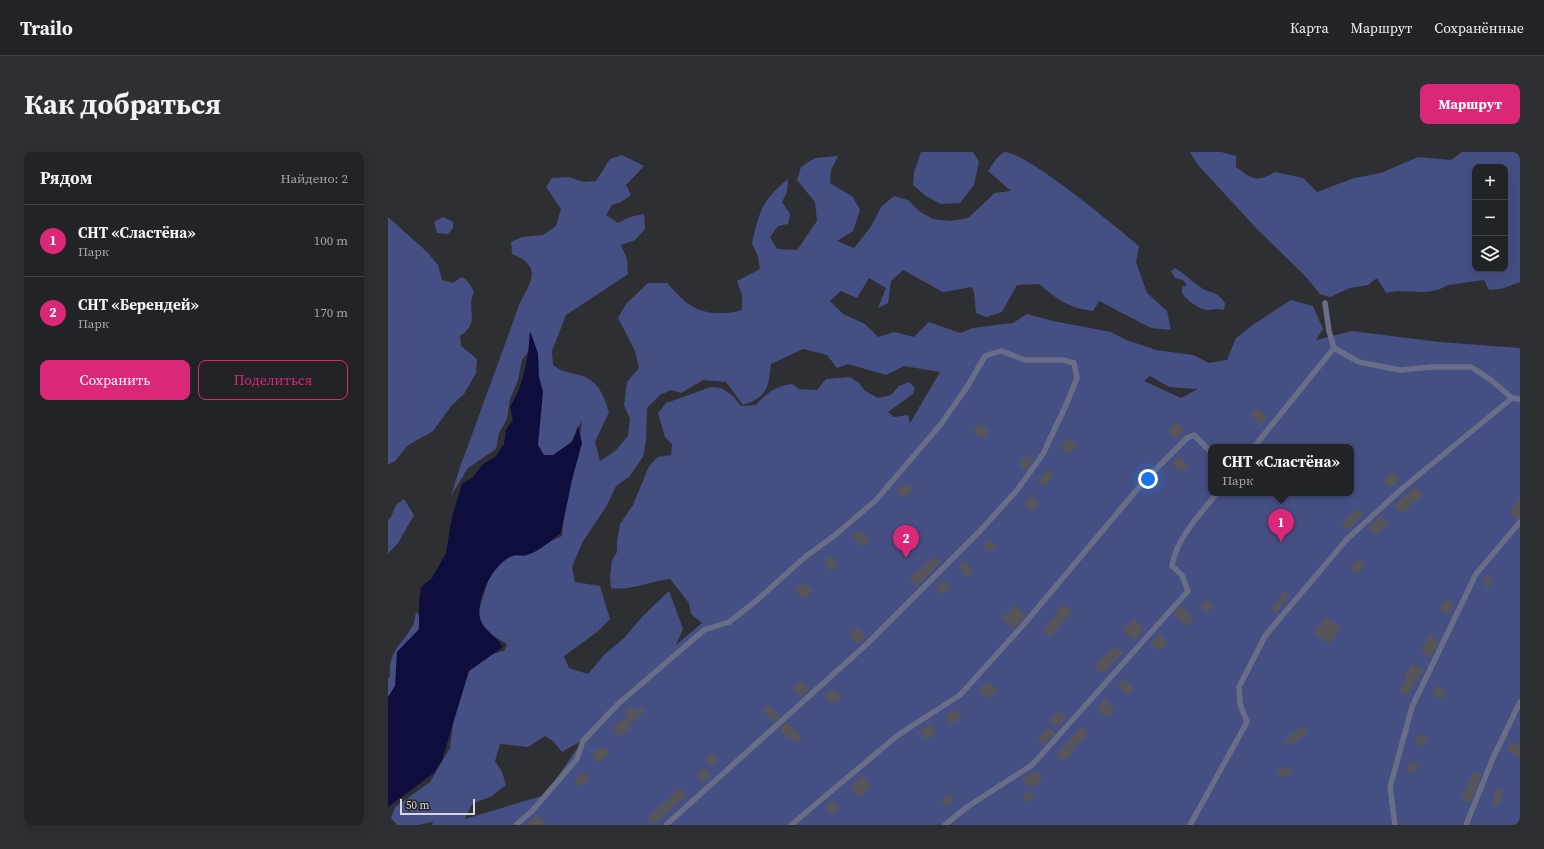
<!DOCTYPE html>
<html lang="ru">
<head>
<meta charset="utf-8">
<style>
  :root { --surface:#222326; --page:#2e2f32; --text:#f1f3f6; --muted:#a2a4a7; --line:#3f4043; --accent:#db2777 }
  body { margin:0; font-family:"Source Serif 4",serif; background:var(--page); color:var(--text) }
  .controls { position:absolute; right:12px; top:12px; display:grid; overflow:hidden; border-radius:8px; box-shadow:0 4px 16px #0002 }
  .controls button { width:36px; height:36px; display:grid; place-items:center; padding:0; border:0; border-bottom:1px solid var(--line); background:var(--surface); color:var(--text); font:20px sans-serif }
  .scale { position:absolute; left:12px; bottom:10px; width:75px; box-sizing:border-box; padding-left:4px; border:2px solid #d6d7d9; border-top:0; font-size:11px; line-height:14px; white-space:nowrap; color:#d6d7d9; -webkit-text-stroke:3px #242528; paint-order:stroke }
  .you { position:absolute; left:760px; top:327px; width:14px; height:14px; margin:-10px; border:3px solid #fff; border-radius:50%; background:#1a73e8; box-shadow:0 0 0 6px #1a73e833 }
  .badge { display:grid; place-items:center; width:26px; height:26px; border-radius:50%; background:var(--accent); color:#fff; font-size:13px; font-weight:700 }
  .pin { position:absolute; translate:-50% -33px; filter:drop-shadow(0 1px 2px #0008) }
  .pin::after { content:''; position:absolute; top:21px; width:14px; height:12px; background:inherit; clip-path:polygon(0 0,100% 0,50% 100%) }
  .popup { position:absolute; left:820px; top:292px; width:146px; height:52px; box-sizing:border-box; display:grid; place-content:center; border-radius:8px; background:var(--surface); filter:drop-shadow(0 1px 3px #0005); font-size:13px; white-space:nowrap; color:var(--muted) }
  .popup b { font-size:15px; color:var(--text) }
  .popup::after { content:''; position:absolute; left:50%; top:100%; margin-left:-8px; border:8px solid transparent; border-top-color:var(--surface) }
  .list { margin:0; padding:0; list-style:none }
  h2 { display:flex; justify-content:space-between; align-items:center; height:52px; margin:0; padding:0 16px; font-size:17px }
  h2 small { font-size:13px; font-weight:400; color:var(--muted) }
  .list li { display:grid; grid-template-columns:26px 1fr auto; gap:12px; align-items:center; box-sizing:border-box; height:72px; padding:0 16px; border-top:1px solid var(--line) }
  .list b { display:block; font-size:15px; white-space:nowrap }
  .list p { margin:0; font-size:13px; white-space:nowrap; color:var(--muted) }
  .list em { font-size:13px; font-style:normal; color:var(--muted) }
  .actions { display:flex; gap:8px; padding:12px 16px }
  .actions a { flex:1; padding:9px 0; border:1px solid var(--accent); border-radius:8px; text-align:center; font-size:14px; color:var(--accent) }
  .actions .main { background:var(--accent); color:#fff }
  .icon { flex:none; width:22px; height:22px; fill:none; stroke:currentColor; stroke-width:2; stroke-linecap:round; stroke-linejoin:round }
  .map { position:relative; flex:none; width:1132px; height:673px; overflow:hidden; border-radius:8px }
  header { display:flex; align-items:center; gap:24px; box-sizing:border-box; height:56px; padding:0 20px; background:var(--surface); border-bottom:1px solid var(--line) }
  header strong { font-size:19px }
  nav { display:flex; gap:22px; margin-inline-start:auto; font-size:14px }
  .intro { display:flex; align-items:center; justify-content:space-between; box-sizing:border-box; height:96px; padding:0 24px }
  h1 { margin:0; font-size:28px }
  .button { padding:10px 18px; border-radius:8px; background:var(--accent); color:#fff; font-size:14px; font-weight:700 }
  main { display:flex; gap:24px; padding:0 24px }
  aside { flex:1; background:var(--surface); border-radius:8px; box-shadow:0 4px 16px #0002 }
  .map>svg:first-child { display:block }
</style>
</head>
<body>
<header>
<strong>Trailo</strong>
<nav><a>Карта</a><a>Маршрут</a><a>Сохранённые</a></nav>
</header>
<div class="intro"><h1>Как добраться</h1><a class="button">Маршрут</a></div>
<main>
<aside>
<h2>Рядом<small>Найдено: 2</small></h2>
<ul class="list">
<li><span class="badge">1</span><div><b>СНТ «Сластёна»</b><p>Парк</p></div><em>100 m</em></li>
<li><span class="badge">2</span><div><b>СНТ «Берендей»</b><p>Парк</p></div><em>170 m</em></li>
</ul>
<div class="actions"><a class="main">Сохранить</a><a>Поделиться</a></div>
</aside>
<div class="map">
<svg width="1132" height="673" viewBox="0 0 1132 673">
  <rect width="100%" height="100%" fill="#2e2f32"/>
  <!-- green -->
  <path fill="#464f83" fill-rule="evenodd" d="M533,0h52l6,10 -5,23 -14,18 -19,1 -15,-8 -13,-11 1,-13z
    M616,0c23,0 113,76 135,94l-3,16 11,31 20,18 4,19 -20,-2 -52,-27 -6,10c-25,-3 -36,-12 -54,-27l-22,1 -15,27 -16,5 -10,-4 -2,-21 -2,-5 -29,5 -40,-22 -12,11 -3,22 -10,5 8,-20 -17,-10 -12,20 -16,-7 -11,10 13,13 22,10 13,13 16,-5 20,5 15,-15 31,11 13,-5 40,-5 14,-9 26,7 58,11 13,7 32,11 37,5 16,8 18,-3 9,-22 18,-14 37,-24 22,6 10,23 -7,11 36,-9 87,11 81,6v477h-1088l1,-3 -15,3h-21l-6,-7 4,-11 35,-25 20,-34 5,-42 10,-28 13,-21 26,-6 3,-7 -22,-13 -7,-18 15,-48 19,-12 17,-2 33,-15 2,-39 15,-52 3,-24 -18,34 -11,7 -15,-7 -5,-110 -11,15 -4,20 -8,19 -3,20 -8,14 -3,16 -28,19 -17,28 8,-26 61,-167c12,-23 22,-37 -8,-49l-1,-12 11,-5 21,-2 13,-9 5,-17 -15,-22 6,-9 17,-1 14,5 13,-1 14,-22 12,-4 22,11 -18,19 5,10 -10,7 -9,3 -6,10 12,8 12,-6 14,-3 1,15 -10,11 -14,5 6,14 1,15 -62,41 -14,36 1,14c9,7 15,7 26,10 19,4 25,21 30,37l-14,30 5,19 15,-10 13,-15 2,-17 -6,-14 3,-23 12,-14 -4,-17 -17,-33 8,-14 22,-21h19c7,7 15,17 23,22 15,10 35,10 52,5v-15l-5,-14 23,-12 -2,-12 -6,-14c7,-31 10,-43 36,-64l-1,13 -5,10 8,12 -2,10 -10,2 -8,11 7,12 20,1 20,-29 -2,-19 -18,-22 4,-13 14,-9 23,-2 -7,14 -1,13 23,14 7,13 -7,21 -16,10 17,7 16,-20 12,-22 12,-10 14,4 12,12 13,7 17,2 18,-3 27,-25 16,-2 -23,-20 9,-13zM415,197l24,6 10,13 11,-4 38,11 18,-9 36,6 -30,51 -2,-8 -14,2 -6,-5 25,-18 2,-6 -6,-6 -10,4 -8,9 -13,3 -13,-7 -6,-8 -9,-6 -24,2 -9,11 -18,-1 -7,-5c-16,2 -26,9 -36,21l-15,1 -9,-11 -11,-7 -10,-1 -45,16 -8,10 7,24 7,7 -1,11 -13,2 -9,9 -16,39 -13,19 -3,17v11l-5,8 -2,16 1,12c20,3 39,-7 59,-9l19,24 2,11 11,9 -26,22 7,-16 -14,-38 -27,26 -18,21 -20,17 -16,19 -19,-6 -5,-12 33,-24 13,-13 -10,-33 -25,-4 -3,-15 10,-24 24,-36 10,-21 13,-9 14,-20 3,-16 1,-33 13,-13 11,-5 10,3 22,-13 23,2 17,23c25,-9 25,-16 28,-41zM762,224l19,11 29,2 -17,9 -37,-17zM823,295h140v46h-140zM157,584l8,5 9,11 21,-12 -38,55 -80,24 7,-15 20,-8 14,-11 -4,-13 -7,-11 5,-17 28,3z
    M802,0h31l15,4v11c16,12 21,16 39,5l28,6 14,14 37,-14 27,-5 37,-16 33,3 11,-8h58v130l-19,7 -12,1 -5,-10 -36,5 -10,5 -12,2 -30,-1 -10,2 -9,-15 -9,7 -18,3 -20,9 -10,-3 -15,-18 -49,-48 -58,-63zM1087,15h30v102h-30z
    M0,65l39,35 11,13 4,15 11,3 9,-6c6,3 9,9 12,15 -9,20 8,29 -14,44l1,10 16,13 -1,14 -12,21 -12,11 -19,26 -26,15 -12,15 -7,4z
    M55,65l10,5v6l-5,6 -11,-1 -3,-11z
    M787,116c9,5 16,13 24,18 11,9 15,2 26,17l-1,7c-7,-2 -9,0 -16,0 -8,0 -22,-10 -26,-17v-6l5,-2 -4,-5 -8,-2 -4,-7z
    M16,347l10,16 -16,28 -10,11v-34l3,-3 5,-12z
    M28,460l6,7 -22,63 -12,22v-25l2,-3c-2,-26 13,-32 23,-51 2,-4 2,-9 3,-13z"/>
  <!-- water -->
  <path fill="#0e0e3e" d="M142,179l8,22 1,24 4,15 -5,53 6,10h9l20,-14 5,-15 4,17 -10,37 -11,53c-10,7 -22,19 -34,22 -4,2 -10,-1 -15,1 -19,8 -36,42 -32,63 3,11 18,18 23,28l-34,24 -27,89 -8,13 -46,34v-110l7,-11 2,-34 22,-23v-28l2,-14 11,-9 14,-25 6,-36 10,-33 11,-7 10,-13 12,-7 9,-13 2,-14 7,-10 -3,-13c9,-15 14,-31 17,-48 2,-8 2,-19 3,-28z"/>
  <!-- building -->
  <path fill="#56565a" d="M869,256l10,10 -7,7 -10,-11z
    M788,269l9,8 -10,10 -8,-7z
    M591,271l10,8 -6,8 -10,-7z
    M679,286l10,6 -7,10 -10,-6z
    M638,303l8,5 -8,10 -7,-5z
    M791,304l9,11 -7,6 -9,-10z
    M660,317l6,5 -9,13 -7,-6z
    M1004,319l8,8 -9,9 -8,-7z
    M518,331l6,6 -8,9 -8,-7z
    M1028,335l7,8 -22,19 -7,-9z
    M643,344l8,7 -6,8 -9,-7z
    M1132,346v20l-3,1 -8,-7z
    M968,357l7,6 -15,15 -7,-6z
    M993,364l7,9 -13,10 -7,-8z
    M471,378l11,11 -7,6 -11,-11z
    M601,388l7,6 -8,7 -5,-7z
    M443,404l8,9 -8,6 -7,-9z
    M547,404l6,5 -24,25 -8,-7z
    M969,407l8,6 -7,9 -8,-6z
    M576,409l10,10 -8,7 -8,-11z
    M1099,423l7,6 -6,8 -6,-7z
    M556,428l7,7 -9,8 -7,-7z
    M415,430l10,9 -9,8 -9,-9z
    M896,440l5,3 -13,19 -6,-5z
    M1058,447l8,5 -7,11 -8,-6z
    M818,448l7,7 -6,6 -7,-6z
    M676,452l8,7 -22,26 -8,-7 15,-16 -1,-2z
    M627,453l11,11 -13,13 -11,-11z
    M794,453l12,14 -7,7 -14,-12z
    M937,465l16,11 -11,16 -16,-10z
    M746,467l10,11 -10,11 -11,-11z
    M469,475l8,10 -7,7 -9,-10z
    M771,482l9,8 -9,9 -9,-8z
    M1042,483l9,7 -9,15 -10,-7z
    M726,494l9,7 -21,21 -8,-8z
    M1024,512l11,7 -17,26 -7,-6 7,-12 -2,-1z
    M736,527l10,9 -7,7 -10,-9z
    M414,529l7,9 -9,7 -7,-10z
    M600,529l9,9 -9,9 -9,-9z
    M1050,533l9,8 -6,7 -9,-7z
    M445,537l9,9 -10,7 -8,-9z
    M716,547l11,10 -8,9 -10,-8z
    M380,553l12,12 -6,5 -12,-12z
    M243,554l5,6 6,-4 3,4 -17,14 2,3 -12,8 -6,-10 16,-10 -4,-6z
    M566,557l8,8 -11,8 -6,-8z
    M671,559l7,7 -9,9 -7,-7z
    M398,570l16,15 -6,6 -5,-5 -2,2 -8,-8 1,-1 -2,-3z
    M542,572l7,9 -11,7 -7,-8z
    M693,574l7,8 -17,16 2,2 -10,10 -7,-7z
    M916,574l5,6 -21,14 -4,-6z
    M660,575l7,6 -11,12 -7,-6z
    M1030,582l9,4 -3,8 -9,-3z
    M1123,590l9,4v11l-13,-7z
    M216,594l6,8 -12,9 -7,-9z
    M325,601l5,7 -8,7 -5,-8z
    M1024,609l7,5 -6,8 -7,-4z
    M902,614l2,7 -12,5 -3,-8z
    M317,616l6,7 -9,7 -6,-9z
    M648,618l7,9 -12,9 -9,-9z
    M195,620l6,7 -10,8 -5,-7z
    M1086,620l8,2 -12,29 -9,-5z
    M474,624l9,11 -11,10 -10,-10z
    M292,636l6,8 -33,29 -6,-7z
    M1108,637l8,2 -4,13h-8z
    M641,639l6,7 -8,5 -5,-7z
    M561,642l5,6 -8,7 -5,-6z
    M444,649l7,8 -7,5 -7,-8z
    M150,663l9,10h-23z"/>
  <g fill="none" stroke-linecap="round" stroke-linejoin="round">
    <!-- lane -->
    <path stroke="#686e87" stroke-width="5.5" d="M946,196l25,14 41,8 32,-3h39l20,13 21,18 8,1
      M866,295l80,-99 -5,-17 -4,-28
      M128,673l16,-14 45,-52 6,-18 35,-37 86,-74 25,-8 27,-21 49,-44 29,-21 42,-36 65,-76 26,-37 18,-31 16,-5 24,9h38l11,3 3,15 -11,27 -23,49 -25,35 -39,43 -111,111 -202,182
      M403,673l107,-90 62,-40 65,-72 120,-143 42,-42 7,-3 17,17
      M557,673l22,-18 65,-42 156,-174 -6,-16 -10,-9c4,-28 28,-51 45,-73
      M802,673l57,-103 -7,-18 -1,-17 26,-51 82,-97 57,-52 108,-89
      M1007,673l-5,-38 22,-80 64,-133 44,-52
      M1078,673l27,-67 27,-56"/>
  </g>
</svg>
<div class="controls">
<button>+</button>
<button>−</button>
<button><svg class="icon" aria-label="layers" viewBox="0 0 24 24"><path d="M12 4l9 5-9 5-9-5zM3 14l9 5 9-5"/></svg></button>
</div>
<div class="scale">50 m</div>
<div class="you"></div>
<div class="pin badge" style="left:893px;top:390px">1</div>
<div class="popup"><b>СНТ «Сластёна»</b>Парк</div>
<div class="pin badge" style="left:518px;top:406px">2</div>
</div>
</main>
</body>
</html>
